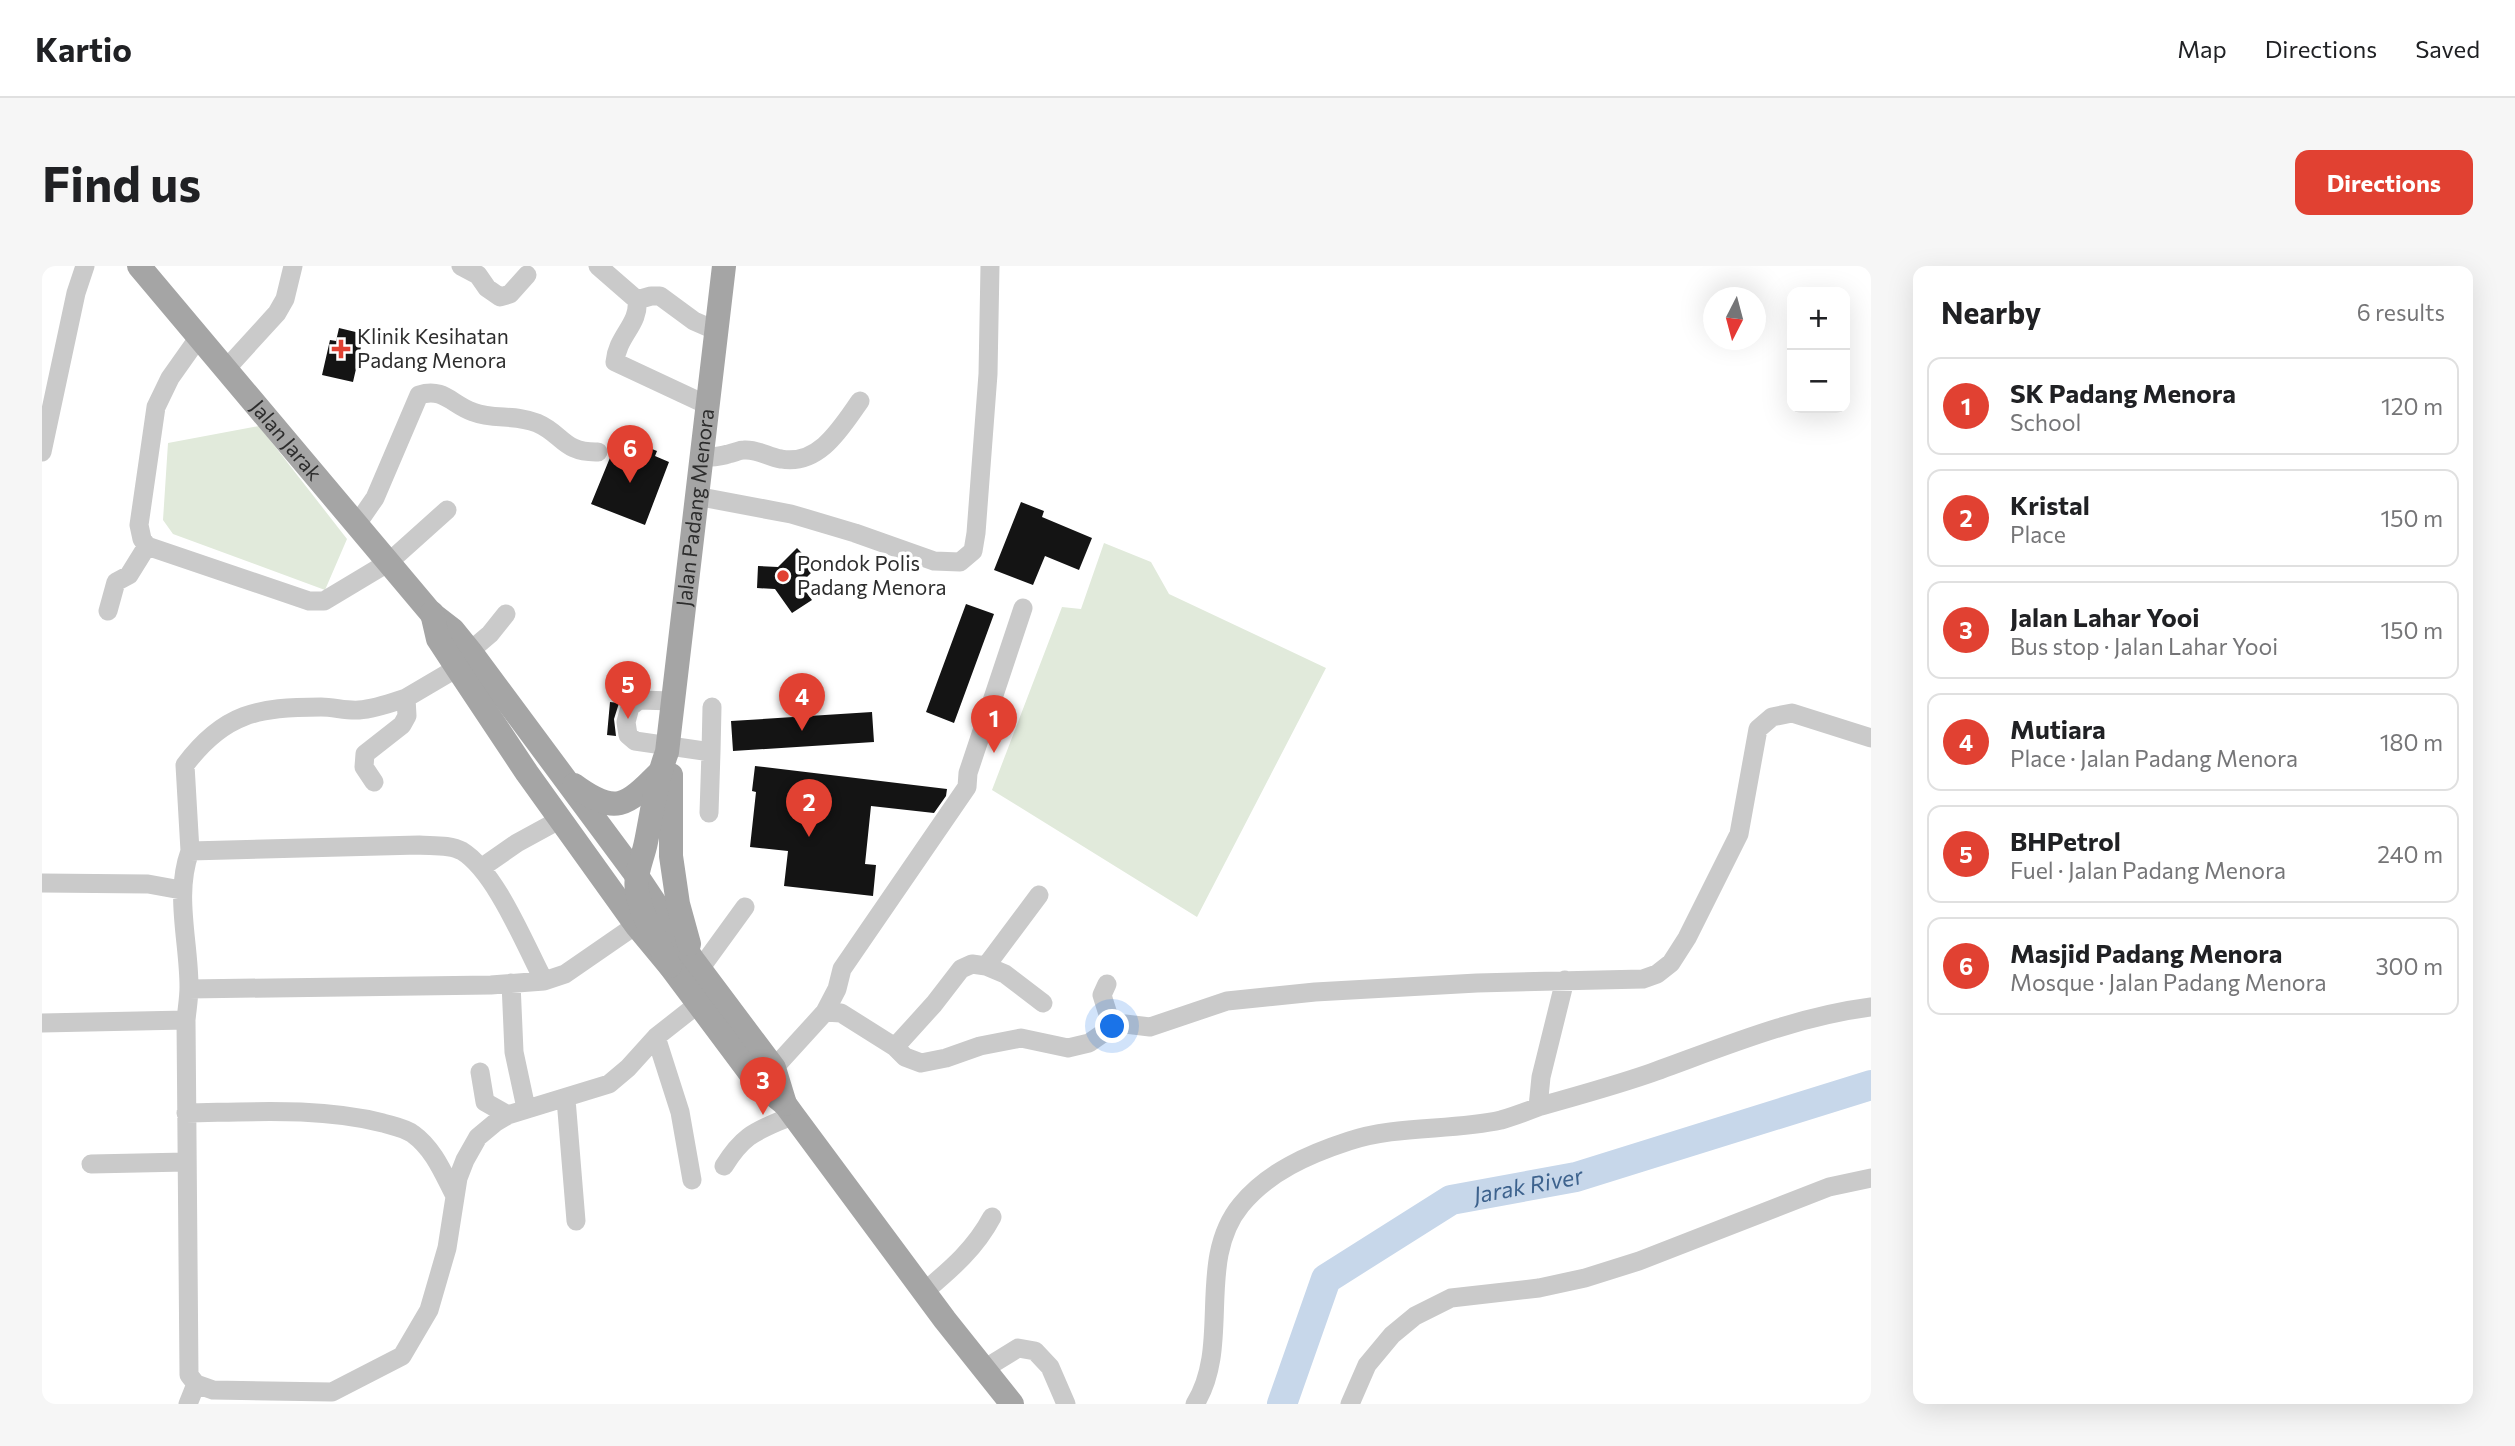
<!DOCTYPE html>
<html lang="en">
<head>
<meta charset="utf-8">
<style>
  :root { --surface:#fff; --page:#f6f6f6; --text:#202124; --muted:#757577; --line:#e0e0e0; --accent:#e14132 }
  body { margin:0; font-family:Commissioner,sans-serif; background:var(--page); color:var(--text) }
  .controls { position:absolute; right:21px; top:21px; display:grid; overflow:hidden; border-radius:14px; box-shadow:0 7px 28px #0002 }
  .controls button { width:63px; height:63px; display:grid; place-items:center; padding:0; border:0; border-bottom:2px solid var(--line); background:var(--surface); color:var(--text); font:35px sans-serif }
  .compass { position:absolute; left:1661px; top:21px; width:63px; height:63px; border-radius:50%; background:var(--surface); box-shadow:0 7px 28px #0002; rotate:186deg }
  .you { position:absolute; left:1071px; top:761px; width:24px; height:24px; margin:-18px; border:5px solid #fff; border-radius:50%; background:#1a73e8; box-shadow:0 0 0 10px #1a73e833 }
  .badge { display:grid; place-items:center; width:46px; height:46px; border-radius:50%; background:var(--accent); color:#fff; font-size:23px; font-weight:700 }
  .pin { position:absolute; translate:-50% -58px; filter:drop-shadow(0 2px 4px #0008) }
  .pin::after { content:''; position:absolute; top:37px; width:24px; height:21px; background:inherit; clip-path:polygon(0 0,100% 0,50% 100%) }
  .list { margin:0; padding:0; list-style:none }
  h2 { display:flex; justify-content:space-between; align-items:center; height:91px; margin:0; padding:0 28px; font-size:30px }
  h2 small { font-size:23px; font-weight:400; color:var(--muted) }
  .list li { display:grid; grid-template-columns:46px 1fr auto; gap:21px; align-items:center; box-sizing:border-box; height:98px; margin:0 14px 14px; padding:0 14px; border:2px solid var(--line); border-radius:14px }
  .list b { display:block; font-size:26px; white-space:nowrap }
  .list p { margin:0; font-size:23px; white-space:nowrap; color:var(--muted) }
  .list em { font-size:23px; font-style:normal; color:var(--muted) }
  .map { position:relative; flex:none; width:1829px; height:1138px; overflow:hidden; border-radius:14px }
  header { display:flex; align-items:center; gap:42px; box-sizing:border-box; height:98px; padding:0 35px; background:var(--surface); border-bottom:2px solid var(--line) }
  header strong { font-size:33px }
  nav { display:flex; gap:38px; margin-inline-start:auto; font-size:24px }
  .intro { display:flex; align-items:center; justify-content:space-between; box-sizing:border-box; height:168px; padding:0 42px }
  h1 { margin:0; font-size:49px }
  .button { padding:18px 32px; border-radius:14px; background:var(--accent); color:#fff; font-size:24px; font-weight:700 }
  main { display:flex; gap:42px; padding:0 42px }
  aside { flex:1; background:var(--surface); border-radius:14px; box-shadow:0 7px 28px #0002 }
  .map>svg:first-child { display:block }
</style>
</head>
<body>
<header>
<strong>Kartio</strong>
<nav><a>Map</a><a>Directions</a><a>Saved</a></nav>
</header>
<div class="intro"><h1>Find us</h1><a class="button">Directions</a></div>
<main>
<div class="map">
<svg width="1829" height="1138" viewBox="0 0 1829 1138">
  <rect width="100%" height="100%" fill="#fff"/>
  <!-- green -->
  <path fill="#e1eadb" d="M217,160l88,113 -22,51 -152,-56 -10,-14 5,-77z
    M1062,277l47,19 18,32 157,74 -129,249 -205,-127 70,-183 19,2z"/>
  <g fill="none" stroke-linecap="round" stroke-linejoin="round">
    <!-- river -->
    <path stroke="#c7d7ea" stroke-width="30" id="s1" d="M1240,1138l44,-125 125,-79 125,-23 295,-92"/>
  </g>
  <!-- building -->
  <path fill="#141414" d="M297,62l25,6 -11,48 -31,-7 8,-35 6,1z
    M574,177l19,7 2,-7 20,8 -2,5 14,6 -24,63 -54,-21z
    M979,236l23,9 -2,6 50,21 -13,32 -34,-14 -12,29 -39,-15z
    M755,282l19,20 -16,16 12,16 -20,13 -17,-24 -18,-1 1,-22 20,1z
    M924,338l28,10 -40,109 -28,-11z
    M568,436l9,1 -5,16 2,17 -9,-1z
    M830,446l2,30 -141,9 -2,-30z
    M713,500l192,23 -1,7 -12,17 -63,-7 -6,58 11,1 -3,31 -89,-10 4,-35 -38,-4 6,-55 -4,-1z"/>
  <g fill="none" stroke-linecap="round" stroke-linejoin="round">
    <!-- minor -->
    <path stroke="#cacaca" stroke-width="19" d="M419,0l17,9 9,13 13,9 10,-3 17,-19
      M556,0l39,34c3,24 -20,36 -22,62l92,43
      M595,34l14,-4h9l34,25 23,10
      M157,71l-29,41 -14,29 -17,118 3,14 5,7 162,55h15l65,-39 58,-52
      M184,103l51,-56 8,-14 8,-33
      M0,186l34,-159 9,-27
      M659,192c9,-1 19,-1 27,-4 6,-1 11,-4 16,-4 14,-1 24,7 37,9 38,7 60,-31 79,-58
      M654,230l95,18 64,19 79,28 26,1 13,-11 3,-18 12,-159 2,-108
      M315,258l18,-26 44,-103c25,-8 33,10 54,17 20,8 43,2 64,11 26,11 26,30 61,29
      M66,345l8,-29 13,-7 18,-29
      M428,385l20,-17 16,-20
      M631,435l-34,-1 -9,7 -4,15 2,13 7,6 76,11 -2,61
      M669,486l1,-45
      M332,516l-10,-15 1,-13 37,-29 5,-9 -1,-18 51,-30
      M148,585l-5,-86c39,-52 73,-58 136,-58 13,0 25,4 38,3 16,-1 32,-7 47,-12
      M439,602l36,-25 44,-24
      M0,617l106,1 33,6
      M944,700l19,8 38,29
      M658,703l45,-62
      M502,715c-19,-36 -48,-109 -82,-130 -12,-7 -30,-5 -43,-6l-229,6c-16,44 -1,90 -1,136 0,11 -2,22 -3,33l3,355 7,9 17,6 119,2 70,-36 27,-46 18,-62 11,-70 7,-18 13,-23 18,-15 12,-7 101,-31 19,-16 28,-31 42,-33
      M469,717l3,69 12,56
      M1065,718l-5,11 10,32
      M147,723l302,-4 53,-4 21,-7 71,-49
      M783,746l16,1 54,34 10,10 16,6 25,-5 34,-12 41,-8 47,10 21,-5 23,-16 13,-3 25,3 77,-26 88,-9 162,-9 166,-4 14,-5 14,-11 16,-25 52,-104 19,-105 14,-12 20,-4 79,25
      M0,757l144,-3
      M614,771l24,75 12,68
      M853,781l39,-43 27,-35 11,-5 14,2 53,-71
      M732,802l51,-56 12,-23 5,-20 125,-182 1,-14 55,-165
      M438,806l5,30 23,13
      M524,833l10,122
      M1496,841l3,-30 24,-97
      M144,847c66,-1 133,-6 197,10 10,3 22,5 30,11 21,15 31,41 42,62
      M49,898l95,-2
      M682,900c21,-34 34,-35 69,-51
      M882,1026c27,-23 51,-43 68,-75
      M942,1103l34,-21 17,3 15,16 16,37
      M146,1138l8,-20
      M1153,1138c37,-59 0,-143 46,-199 27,-33 68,-51 108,-64 47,-16 103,-10 152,-21 14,-4 27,-9 40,-14 36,-10 72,-20 107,-32 73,-26 145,-57 223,-67
      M1308,1138l17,-39 25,-30 23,-19 36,-18 88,-10 46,-10 54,-17 190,-74 42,-9"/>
    <!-- major -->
    <g stroke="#a5a5a5" stroke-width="24">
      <path id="s2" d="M97,0l292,347 22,17 17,21 167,225 56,84 81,108 11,36 8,11 152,205 67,84"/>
      <path d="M390,347l6,26 19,29 70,105 109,152 34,41 86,115 29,23"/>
      <path d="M629,509v81l7,48 11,40"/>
      <path d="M532,519c42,31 52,21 85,-12"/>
      <path id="s3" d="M628,700c-12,-24 -29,-49 -33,-76 -3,-15 6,-32 9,-48 6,-30 10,-61 21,-90l57,-486"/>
    </g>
  </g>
  <!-- markers -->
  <g fill="#e14132" stroke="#fff" stroke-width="2.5">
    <path d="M295.5 72.5h7v7h7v7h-7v7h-7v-7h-7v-7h7z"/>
    <circle cx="741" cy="310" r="7"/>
  </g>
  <g text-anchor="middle" stroke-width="7" stroke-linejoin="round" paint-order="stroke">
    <!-- poi labels -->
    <g font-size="21" fill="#2d2d2d" stroke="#fff" text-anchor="start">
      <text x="315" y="78">Klinik Kesihatan<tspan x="315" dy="24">Padang Menora</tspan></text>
      <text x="755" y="305">Pondok Polis<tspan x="755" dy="24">Padang Menora</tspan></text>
    </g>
    <!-- street labels -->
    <g font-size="21" fill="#2d2d2d" stroke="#fff">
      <text dy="7" stroke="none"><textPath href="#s2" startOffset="228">Jalan Jarak</textPath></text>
      <text dy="7" stroke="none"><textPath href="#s3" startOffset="471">Jalan Padang Menora</textPath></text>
    </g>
    <!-- water labels -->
    <g font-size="23" font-style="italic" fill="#3d628d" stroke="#fff">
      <text dy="8" stroke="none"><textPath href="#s1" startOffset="359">Jarak River</textPath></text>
    </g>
  </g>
</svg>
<div class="controls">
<button>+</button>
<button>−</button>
</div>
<svg class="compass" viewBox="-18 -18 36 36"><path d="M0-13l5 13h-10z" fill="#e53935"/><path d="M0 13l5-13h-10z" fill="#757577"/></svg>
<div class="you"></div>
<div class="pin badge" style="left:952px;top:487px">1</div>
<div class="pin badge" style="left:767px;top:571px">2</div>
<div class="pin badge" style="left:721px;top:849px">3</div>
<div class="pin badge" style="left:760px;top:465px">4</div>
<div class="pin badge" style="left:586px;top:453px">5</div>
<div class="pin badge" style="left:588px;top:217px">6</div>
</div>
<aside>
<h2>Nearby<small>6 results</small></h2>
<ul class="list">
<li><span class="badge">1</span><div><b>SK Padang Menora</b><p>School</p></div><em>120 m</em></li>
<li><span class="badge">2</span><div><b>Kristal</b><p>Place</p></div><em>150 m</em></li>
<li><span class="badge">3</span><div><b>Jalan Lahar Yooi</b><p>Bus stop · Jalan Lahar Yooi</p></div><em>150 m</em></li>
<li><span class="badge">4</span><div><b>Mutiara</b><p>Place · Jalan Padang Menora</p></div><em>180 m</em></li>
<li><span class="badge">5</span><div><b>BHPetrol</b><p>Fuel · Jalan Padang Menora</p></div><em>240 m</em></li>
<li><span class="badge">6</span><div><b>Masjid Padang Menora</b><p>Mosque · Jalan Padang Menora</p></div><em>300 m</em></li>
</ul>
</aside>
</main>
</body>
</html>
